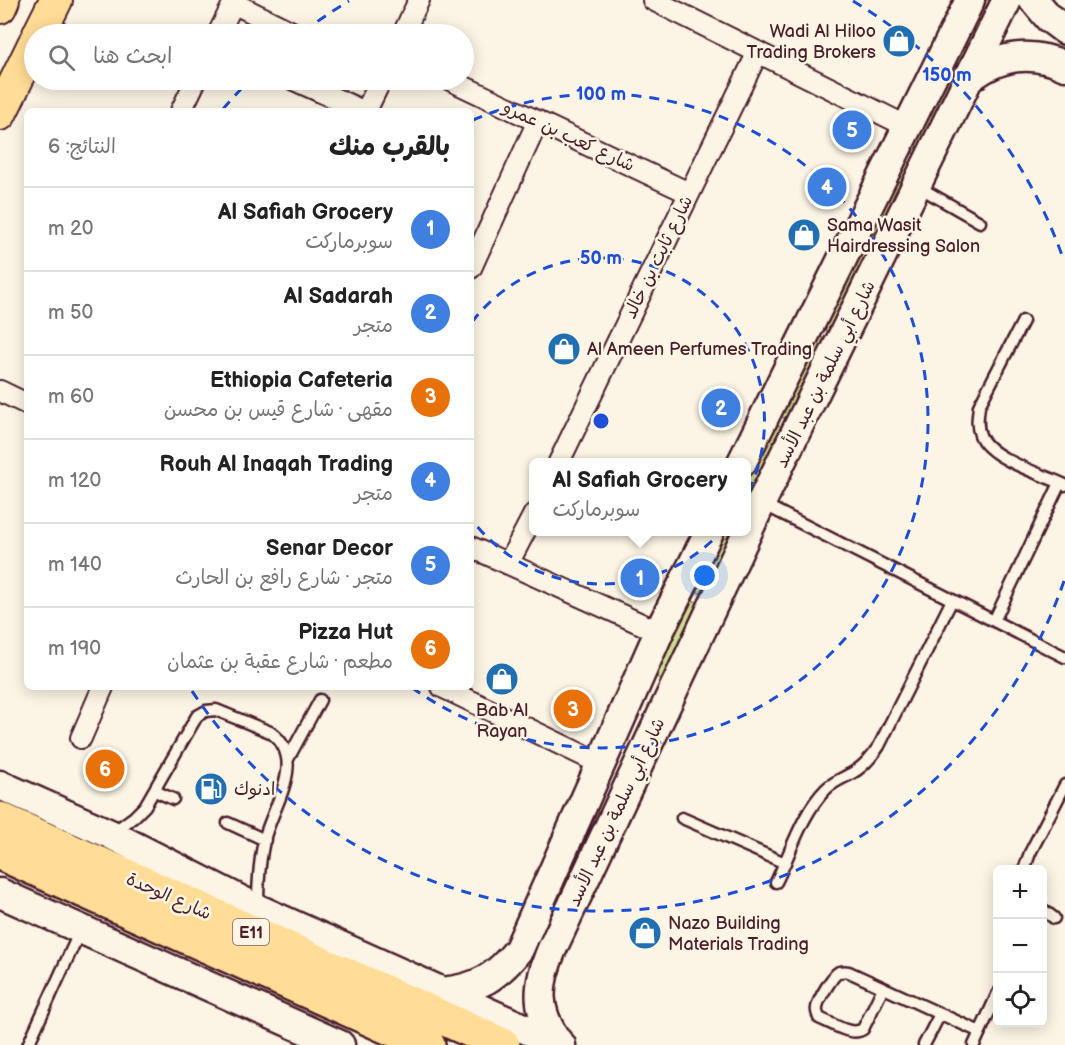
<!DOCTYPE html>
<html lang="ar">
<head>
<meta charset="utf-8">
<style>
  :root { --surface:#fff; --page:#f6f6f6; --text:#222; --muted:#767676; --line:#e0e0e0; --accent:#db2777 }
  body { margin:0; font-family:"Balsamiq Sans","Playpen Sans Arabic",sans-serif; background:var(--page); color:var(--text); direction:rtl }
  .controls { position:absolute; right:18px; bottom:18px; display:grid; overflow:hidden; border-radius:9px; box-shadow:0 3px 15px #0003 }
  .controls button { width:54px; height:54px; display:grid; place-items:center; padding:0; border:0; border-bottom:2px solid var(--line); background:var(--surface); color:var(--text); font:30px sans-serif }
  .you { position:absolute; left:705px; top:576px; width:21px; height:21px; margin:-15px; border:4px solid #fff; border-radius:50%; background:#1a73e8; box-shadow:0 0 0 9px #1a73e833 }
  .badge { display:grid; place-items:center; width:39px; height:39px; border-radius:50%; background:var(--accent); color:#fff; font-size:20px; font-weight:700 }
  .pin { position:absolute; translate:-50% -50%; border:3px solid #fff; box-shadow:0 2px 6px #0006 }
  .popup { position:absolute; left:529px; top:458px; width:222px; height:78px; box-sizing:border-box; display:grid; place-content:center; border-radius:9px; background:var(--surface); filter:drop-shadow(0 2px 4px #0005); font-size:20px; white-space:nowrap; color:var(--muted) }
  .popup b { font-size:22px; color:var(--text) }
  .popup::after { content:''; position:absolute; left:50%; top:100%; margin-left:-12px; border:12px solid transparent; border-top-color:var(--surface) }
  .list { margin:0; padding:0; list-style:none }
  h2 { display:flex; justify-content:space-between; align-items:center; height:78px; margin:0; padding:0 24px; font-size:26px }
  h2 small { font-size:20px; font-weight:400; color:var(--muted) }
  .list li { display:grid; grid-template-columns:39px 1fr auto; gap:18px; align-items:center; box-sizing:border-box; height:84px; padding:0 24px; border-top:2px solid var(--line) }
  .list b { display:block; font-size:22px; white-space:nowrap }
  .list p { margin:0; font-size:20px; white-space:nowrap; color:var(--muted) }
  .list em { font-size:20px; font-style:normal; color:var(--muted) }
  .icon { flex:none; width:33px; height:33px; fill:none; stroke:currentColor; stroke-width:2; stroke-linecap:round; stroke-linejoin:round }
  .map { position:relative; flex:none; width:1065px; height:1045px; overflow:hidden; direction:ltr }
  .search { position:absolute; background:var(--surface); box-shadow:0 3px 15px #0003; left:24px; top:24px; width:450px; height:66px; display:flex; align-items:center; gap:15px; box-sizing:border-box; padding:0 21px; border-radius:33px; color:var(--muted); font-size:22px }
  .panel { position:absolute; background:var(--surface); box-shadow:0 3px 15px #0003; left:24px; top:108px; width:450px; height:582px; border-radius:9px; direction:rtl }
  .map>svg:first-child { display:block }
</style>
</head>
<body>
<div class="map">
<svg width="1065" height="1045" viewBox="0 0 1065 1045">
  <rect width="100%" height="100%" fill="#fcf5e5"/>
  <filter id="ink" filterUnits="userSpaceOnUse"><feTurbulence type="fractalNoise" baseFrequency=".0167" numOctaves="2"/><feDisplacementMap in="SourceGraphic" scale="12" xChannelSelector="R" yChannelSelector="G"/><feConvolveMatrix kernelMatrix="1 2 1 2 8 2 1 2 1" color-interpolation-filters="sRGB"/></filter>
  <g filter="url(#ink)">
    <!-- green -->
    <path fill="#cedf93" stroke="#8c7f5f" stroke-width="1.5" d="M981,0h13l-33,69 -10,-5z
      M946,71l10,5 -38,80 -10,-5z
      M903,159l10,5 -38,80 -10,-5z
      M860,248l9,5 -37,80 -11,-5z
      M817,335l10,5 -39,80 -10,-5z
      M773,423l10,4 -36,78v-26z
      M721,532h13l-30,63 -11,-5z
      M688,598l11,5 -37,77 -10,-6z"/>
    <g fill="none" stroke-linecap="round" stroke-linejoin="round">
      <!-- lane casing -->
      <g stroke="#4a1f2b" stroke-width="15">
        <path id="lane" d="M917,186l63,36
          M1023,321l-44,85c-1,10 -3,19 1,29 9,24 62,39 85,50
          M763,504l302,153
          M994,621l66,-138
          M288,759l32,-59
          M155,791l18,8
          M682,818l103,45
          M228,823l37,17
          M112,833l22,-16 11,-11 52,-90 9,-5 10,-1 54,22c38,26 4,72 -5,105 -6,23 -7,45 -7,69
          M1024,870l6,-17 35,-68
          M776,882c15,-30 26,-69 50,-93 9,-9 21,-12 31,-19 10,-7 16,-15 22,-24l73,-146
          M1042,909l12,9
          M883,988l-20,41c-12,8 -31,-6 -44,-11 -1,-4 -3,-6 -2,-10 0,-7 16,-33 22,-36 5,-1 6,-1 10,0l131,60
          M28,1045l52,-114
          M924,1045l16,-31
          M974,1045l24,-52"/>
      </g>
      <!-- street casing -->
      <g stroke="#4a1f2b" stroke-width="24">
        <path id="street" d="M653,0l255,127
          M233,3l63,31
          M218,34l17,-34
          M403,34l16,-34
          M294,80l69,31
          M450,80l239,113
          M181,111l15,-31
          M366,111l15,-31
          M471,268l67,-147
          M0,391l27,13
          M559,462l199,-410
          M471,547l188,85
          M508,564l26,-50
          M442,687l159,77
          M81,738l22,-51"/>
      </g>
      <!-- secondary casing -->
      <g stroke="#4a1f2b" stroke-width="33">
        <path id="secondary" d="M1034,0l15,18 16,12
          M970,78c29,-23 61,-28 95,-12
          M742,462l228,-462
          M0,785l110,49 148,75 303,136
          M0,893l340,152
          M443,992c36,-4 54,-15 76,-43l140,-317 50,-100
          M560,1045c-25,-33 -24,-59 -8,-96l209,-446 246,-503"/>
      </g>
      <!-- primary casing -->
      <g stroke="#4a1f2b" stroke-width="36">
        <path id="primary" d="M0,7l3,-7
          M39,34l17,-34
          M0,114l34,-70"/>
      </g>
      <!-- highway casing -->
      <g stroke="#4a1f2b" stroke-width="38">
        <path id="highway" d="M0,819l503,226
          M0,853l428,192"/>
      </g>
      <!-- lane -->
      <use href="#lane" stroke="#fcf5e5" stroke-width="10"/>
      <!-- street -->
      <use href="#street" stroke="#fcf5e5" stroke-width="20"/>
      <!-- secondary -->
      <use href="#secondary" stroke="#fcf5e5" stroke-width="28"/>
      <!-- primary -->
      <use href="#primary" stroke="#ffdd96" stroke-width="32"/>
      <!-- highway -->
      <use href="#highway" stroke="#ffdd96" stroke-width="33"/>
    </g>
  </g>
  <!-- distance rings -->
  <g fill="none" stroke="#1d4ed8" stroke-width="3" stroke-dasharray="10 8">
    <path d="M472 322A163 163 0 1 1 472 520"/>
    <path d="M473 120A327 327 0 1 1 411 687"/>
    <path d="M1064 581A490 490 0 0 1 190 688M223 109A490 490 0 0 1 249 81M303 32A490 490 0 0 1 349 1M853 1A490 490 0 0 1 1064 261"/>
  </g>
  <!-- icons -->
  <defs>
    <g id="shop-disc" transform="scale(1.725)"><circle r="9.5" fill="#1f6fb2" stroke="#fcf5e5"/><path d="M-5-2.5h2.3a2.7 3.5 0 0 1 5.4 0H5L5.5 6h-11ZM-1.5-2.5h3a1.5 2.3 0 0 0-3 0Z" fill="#fff"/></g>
    <g id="fuel-disc" transform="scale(1.725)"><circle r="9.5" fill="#1f6fb2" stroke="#fcf5e5"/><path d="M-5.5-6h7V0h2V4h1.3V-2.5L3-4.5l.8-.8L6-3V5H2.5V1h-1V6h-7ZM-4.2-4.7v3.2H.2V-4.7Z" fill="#fff"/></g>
  </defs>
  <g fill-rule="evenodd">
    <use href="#shop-disc" x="899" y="41"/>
    <use href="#shop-disc" x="804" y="235"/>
    <use href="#shop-disc" x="564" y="349"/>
    <use href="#shop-disc" x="502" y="679"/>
    <use href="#fuel-disc" x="211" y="789"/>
    <use href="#shop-disc" x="645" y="933"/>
  </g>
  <g text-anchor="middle" stroke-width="5" stroke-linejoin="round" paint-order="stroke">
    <!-- shield labels -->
    <rect fill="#fcf5e5" stroke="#7f5f63" stroke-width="1.5" x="233" y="919" width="36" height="26" rx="4.5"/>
    <g font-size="16" font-weight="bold" fill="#4a1f2b">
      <text x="251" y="938">E11</text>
    </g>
    <!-- poi labels -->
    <g font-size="18" fill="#4a1f2b" stroke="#fcf5e5" text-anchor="start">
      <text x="876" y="37" text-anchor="end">Wadi Al Hiloo<tspan x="876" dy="21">Trading Brokers</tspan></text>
      <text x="827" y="231">Sama Wasit<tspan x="827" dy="21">Hairdressing Salon</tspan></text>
      <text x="587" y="355">Al Ameen Perfumes Trading</text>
      <text x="502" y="716" text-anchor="middle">Bab Al<tspan x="502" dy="21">Rayan</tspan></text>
      <text x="234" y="795">ادنوك</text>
      <text x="668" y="929">Nazo Building<tspan x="668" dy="21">Materials Trading</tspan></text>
    </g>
    <!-- street labels -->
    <g font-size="18" fill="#4a1f2b" stroke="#fcf5e5">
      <text transform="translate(569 136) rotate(25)" y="6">شارع كعب بن عمرو</text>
      <text transform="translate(658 257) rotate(-64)" y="6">شارع ثابت بن خالد</text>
      <text transform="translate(825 374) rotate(-64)" y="6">شارع أبي سلمة بن عبد الأسد</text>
      <text transform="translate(616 812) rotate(-65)" y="6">شارع أبي سلمة بن عبد الأسد</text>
      <text transform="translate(169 896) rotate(24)" y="6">شارع الوحدة</text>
    </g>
  </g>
  <circle cx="601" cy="421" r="9" fill="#1d4ed8" stroke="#fcf5e5" stroke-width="3"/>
  <g font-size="18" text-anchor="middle" font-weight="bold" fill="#1d4ed8" stroke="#fcf5e5" stroke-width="5" stroke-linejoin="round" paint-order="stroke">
    <text x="947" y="81">150 m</text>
    <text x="601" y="100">100 m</text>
    <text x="601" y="264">50 m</text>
  </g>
</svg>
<div class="controls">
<button>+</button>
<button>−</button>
<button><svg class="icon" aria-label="locate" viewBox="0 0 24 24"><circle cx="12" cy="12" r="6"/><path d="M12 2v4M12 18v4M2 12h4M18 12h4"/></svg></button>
</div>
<div class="you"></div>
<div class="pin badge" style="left:640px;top:578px;background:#3f7fe0">1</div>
<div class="popup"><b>Al Safiah Grocery</b>سوبرماركت</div>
<div class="pin badge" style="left:721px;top:408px;background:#3f7fe0">2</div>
<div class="pin badge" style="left:573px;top:709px;background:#e8710a">3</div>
<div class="pin badge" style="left:827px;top:187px;background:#3f7fe0">4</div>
<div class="pin badge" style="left:852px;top:130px;background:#3f7fe0">5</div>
<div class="pin badge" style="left:105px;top:769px;background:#e8710a">6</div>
<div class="search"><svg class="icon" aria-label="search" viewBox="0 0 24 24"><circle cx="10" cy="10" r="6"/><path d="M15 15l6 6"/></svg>ابحث هنا</div>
<section class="panel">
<h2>بالقرب منك<small>النتائج: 6</small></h2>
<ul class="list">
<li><span class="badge" style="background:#3f7fe0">1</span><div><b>Al Safiah Grocery</b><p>سوبرماركت</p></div><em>20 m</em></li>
<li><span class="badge" style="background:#3f7fe0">2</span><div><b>Al Sadarah</b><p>متجر</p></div><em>50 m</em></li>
<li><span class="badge" style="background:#e8710a">3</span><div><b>Ethiopia Cafeteria</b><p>مقهى · شارع قيس بن محسن</p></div><em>60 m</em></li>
<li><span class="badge" style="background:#3f7fe0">4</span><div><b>Rouh Al Inaqah Trading</b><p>متجر</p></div><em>120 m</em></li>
<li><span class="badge" style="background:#3f7fe0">5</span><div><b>Senar Decor</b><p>متجر · شارع رافع بن الحارث</p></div><em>140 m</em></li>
<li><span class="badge" style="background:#e8710a">6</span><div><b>Pizza Hut</b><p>مطعم · شارع عقبة بن عثمان</p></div><em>190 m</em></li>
</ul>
</section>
</div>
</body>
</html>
